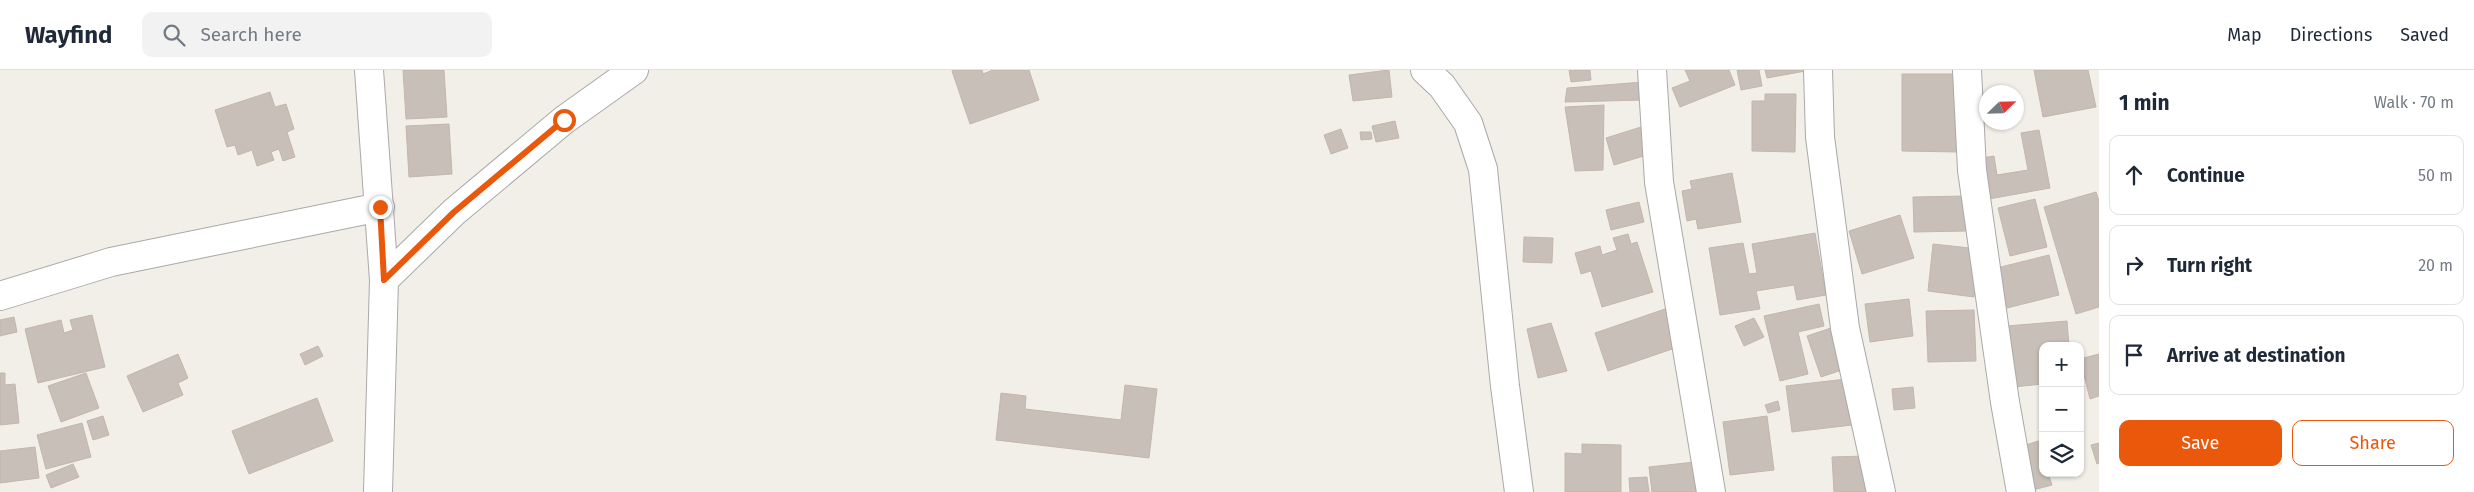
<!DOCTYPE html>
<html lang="en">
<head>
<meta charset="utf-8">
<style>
  :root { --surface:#fff; --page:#f2f2f3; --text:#1f2937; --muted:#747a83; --line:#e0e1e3; --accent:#ea580c }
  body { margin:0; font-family:"Fira Sans",sans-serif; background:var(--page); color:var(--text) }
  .controls { position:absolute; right:15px; bottom:15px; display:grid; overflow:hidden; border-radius:10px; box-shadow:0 1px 4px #0004 }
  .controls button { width:45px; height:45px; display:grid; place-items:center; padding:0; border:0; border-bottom:1px solid var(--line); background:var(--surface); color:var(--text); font:25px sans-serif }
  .compass { position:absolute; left:1979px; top:15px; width:45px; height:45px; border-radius:50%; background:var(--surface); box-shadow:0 1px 4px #0004; rotate:67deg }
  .stop { position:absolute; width:15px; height:15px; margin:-11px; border:4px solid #ea580c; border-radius:50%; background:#fff }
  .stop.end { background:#ea580c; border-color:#fff; box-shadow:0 1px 5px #0008 }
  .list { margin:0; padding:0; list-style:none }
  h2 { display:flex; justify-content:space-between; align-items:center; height:65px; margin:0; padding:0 20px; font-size:21px }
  h2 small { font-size:16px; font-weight:400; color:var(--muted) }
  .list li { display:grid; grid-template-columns:32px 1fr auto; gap:15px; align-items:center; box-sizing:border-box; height:80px; margin:0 10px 10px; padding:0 10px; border:1px solid var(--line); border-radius:10px }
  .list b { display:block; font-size:19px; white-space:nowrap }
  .list em { font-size:16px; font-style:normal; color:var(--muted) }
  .actions { display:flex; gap:10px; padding:15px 20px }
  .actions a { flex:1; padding:11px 0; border:1px solid var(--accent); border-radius:10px; text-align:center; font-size:18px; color:var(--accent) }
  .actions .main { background:var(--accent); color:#fff }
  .icon { flex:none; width:28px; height:28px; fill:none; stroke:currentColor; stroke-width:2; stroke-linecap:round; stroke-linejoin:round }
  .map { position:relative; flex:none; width:2099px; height:422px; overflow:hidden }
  header { display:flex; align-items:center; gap:30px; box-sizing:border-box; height:70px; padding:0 25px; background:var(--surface); border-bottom:1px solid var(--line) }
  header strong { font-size:24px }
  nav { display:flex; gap:28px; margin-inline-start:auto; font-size:18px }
  .search { width:350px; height:45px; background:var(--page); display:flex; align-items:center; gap:12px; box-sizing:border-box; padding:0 18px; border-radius:10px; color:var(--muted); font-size:19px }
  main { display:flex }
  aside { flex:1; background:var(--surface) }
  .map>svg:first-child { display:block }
</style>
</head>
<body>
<header>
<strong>Wayfind</strong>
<div class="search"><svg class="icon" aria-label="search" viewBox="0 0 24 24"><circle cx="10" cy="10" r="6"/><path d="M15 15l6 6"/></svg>Search here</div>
<nav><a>Map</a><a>Directions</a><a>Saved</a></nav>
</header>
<main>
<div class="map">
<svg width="2099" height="422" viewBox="0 0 2099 422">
  <rect width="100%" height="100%" fill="#f2efe9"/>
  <!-- building -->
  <path fill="#c7bfb8" stroke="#c4b6ab" d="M403,0h41l3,47 -41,2z
    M955,0h27l1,4 10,-4h36l10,30 -69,24 -18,-53z
    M1389,0l3,27 -39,4 -4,-26z
    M1569,0h21l1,10 -20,2z
    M1685,0h44l6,15 -55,22 -8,-19 18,-7z
    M1737,0h22l3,16 -21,4z
    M1765,0h46l-44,8z
    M2034,0h54l8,37 -53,10z
    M1902,4h57v78l-57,-1z
    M1643,12l1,18 -79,2 2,-14z
    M270,22l5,15 11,-3 8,25 -7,3 8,25 -12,4 -4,-12 -8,3 3,8 -17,6 -5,-16 -14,5 -3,-10 -8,2 -12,-37z
    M1765,24h31l-1,58 -43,-1v-50h13z
    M1604,35l-1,65 -28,1 -10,-64z
    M1395,51l4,17 -23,4 -4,-16z
    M449,54l3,50 -43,3 -3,-51z
    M1641,57l9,27 -36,11 -8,-27z
    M1341,59l7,19 -17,6 -7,-19z
    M2039,60l11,58 -61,11 -7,-41 12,-2 3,19 31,-5 -7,-37z
    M1360,62h11l1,7 -11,1z
    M1732,103l9,49 -43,7 -2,-10 -9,2 -5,-30 10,-2 -2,-8z
    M2096,122l3,9v106l-23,7 -32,-107z
    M1967,126v35l-53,1 -1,-35z
    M2035,129l12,48 -37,9 -12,-48z
    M1639,132l5,20 -33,8 -5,-20z
    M1900,145l14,43 -52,16 -13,-43z
    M1815,163l11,62 -29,5 -3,-15 -38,6 4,18 -40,6 -11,-67 34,-5 6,31 8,-1 -5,-29z
    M1628,164l3,10 6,-2 16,50 -51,15 -11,-36 -10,3 -6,-21 25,-7 2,9 15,-5 -4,-12z
    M1524,167l29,1 -1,25 -29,-1z
    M1933,174l46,5 -5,48 -46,-6z
    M2049,185l10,40 -52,13 -10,-40z
    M1909,229l4,37 -43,6 -5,-38z
    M1819,234l5,22 -26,6 10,42 -28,7 -16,-65z
    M1665,239l13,38 -70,24 -13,-38z
    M1974,240l2,51 -48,1 -2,-51z
    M92,245l13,52 -67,16 -13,-54 36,-9 3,13 9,-3 -3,-10z
    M14,247l3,15 -17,4v-16z
    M1754,248l10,19 -20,9 -9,-20z
    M2067,251l2,25h-26v38l-30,3 -6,-61z
    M1551,253l16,48 -29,7 -11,-49z
    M1831,258l14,41 -24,8 -14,-41z
    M318,276l5,10 -18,9 -5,-11z
    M178,284l10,24 -10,5 5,12 -40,17 -16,-36z
    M2099,284v42l-9,3 -10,-40z
    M0,303h5v12l10,-1 4,39 -19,2z
    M86,303l13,35 -38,14 -13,-36z
    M1846,309l6,46 -60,7 -6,-46z
    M1125,315l32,4 -8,69 -153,-18 5,-47 25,3 -1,13 96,11z
    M1913,317l2,21 -21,2 -2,-21z
    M317,328l16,43 -84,33 -17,-43z
    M1778,331l2,9 -12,3 -3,-8z
    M103,346l6,19 -16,5 -6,-19z
    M1767,346l7,54 -44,5 -7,-53z
    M82,353l9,34 -45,12 -9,-34z
    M2038,371l5,14v18h5l4,12 -19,5 -13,-43z
    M2099,373v20l-2,1 -6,-19z
    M1582,374l39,1v47h-56v-39l17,1z
    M35,377l4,31 -39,5v-32z
    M1865,386l3,36h-34l-2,-35z
    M1695,392l4,30h-47l-3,-25z
    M73,394l6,13 -28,11 -5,-13z
    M1647,407l2,15h-19l-1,-14z"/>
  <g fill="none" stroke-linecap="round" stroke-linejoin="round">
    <!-- minor casing -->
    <g stroke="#a9a9a9" stroke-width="30">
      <path id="minor" d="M369,0l15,210 -6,212
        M1425,0l17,16 26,37 15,46 22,217 14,106
        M1652,0l7,112 52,310
        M1818,0l2,67 25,191 36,164
        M1967,0l5,100 33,232 16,90
        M384,210l70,-68 110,-92 70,-50
        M0,226l111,-34 269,-55"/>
    </g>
    <!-- minor -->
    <use href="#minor" stroke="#fff" stroke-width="28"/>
  </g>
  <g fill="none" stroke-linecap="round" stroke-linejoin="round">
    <!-- route -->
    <path stroke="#ea580c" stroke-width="6" d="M380,137l4,73 70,-68 110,-92"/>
  </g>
</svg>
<div class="controls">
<button>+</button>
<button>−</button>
<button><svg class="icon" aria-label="layers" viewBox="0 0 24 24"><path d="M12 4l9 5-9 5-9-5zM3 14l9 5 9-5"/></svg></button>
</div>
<svg class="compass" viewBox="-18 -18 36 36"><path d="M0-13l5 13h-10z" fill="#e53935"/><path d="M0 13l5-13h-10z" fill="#747a83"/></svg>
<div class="stop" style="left:564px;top:50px"></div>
<div class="stop end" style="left:380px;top:137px"></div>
</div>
<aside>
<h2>1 min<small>Walk · 70 m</small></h2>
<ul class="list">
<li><svg class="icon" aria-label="ahead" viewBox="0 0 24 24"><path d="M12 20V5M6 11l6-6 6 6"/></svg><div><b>Continue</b></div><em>50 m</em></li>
<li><svg class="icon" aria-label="right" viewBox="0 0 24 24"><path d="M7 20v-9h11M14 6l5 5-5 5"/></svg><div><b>Turn right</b></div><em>20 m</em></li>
<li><svg class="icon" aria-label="arrive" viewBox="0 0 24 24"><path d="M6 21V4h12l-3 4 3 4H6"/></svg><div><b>Arrive at destination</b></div></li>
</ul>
<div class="actions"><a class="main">Save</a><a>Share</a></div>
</aside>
</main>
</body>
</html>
